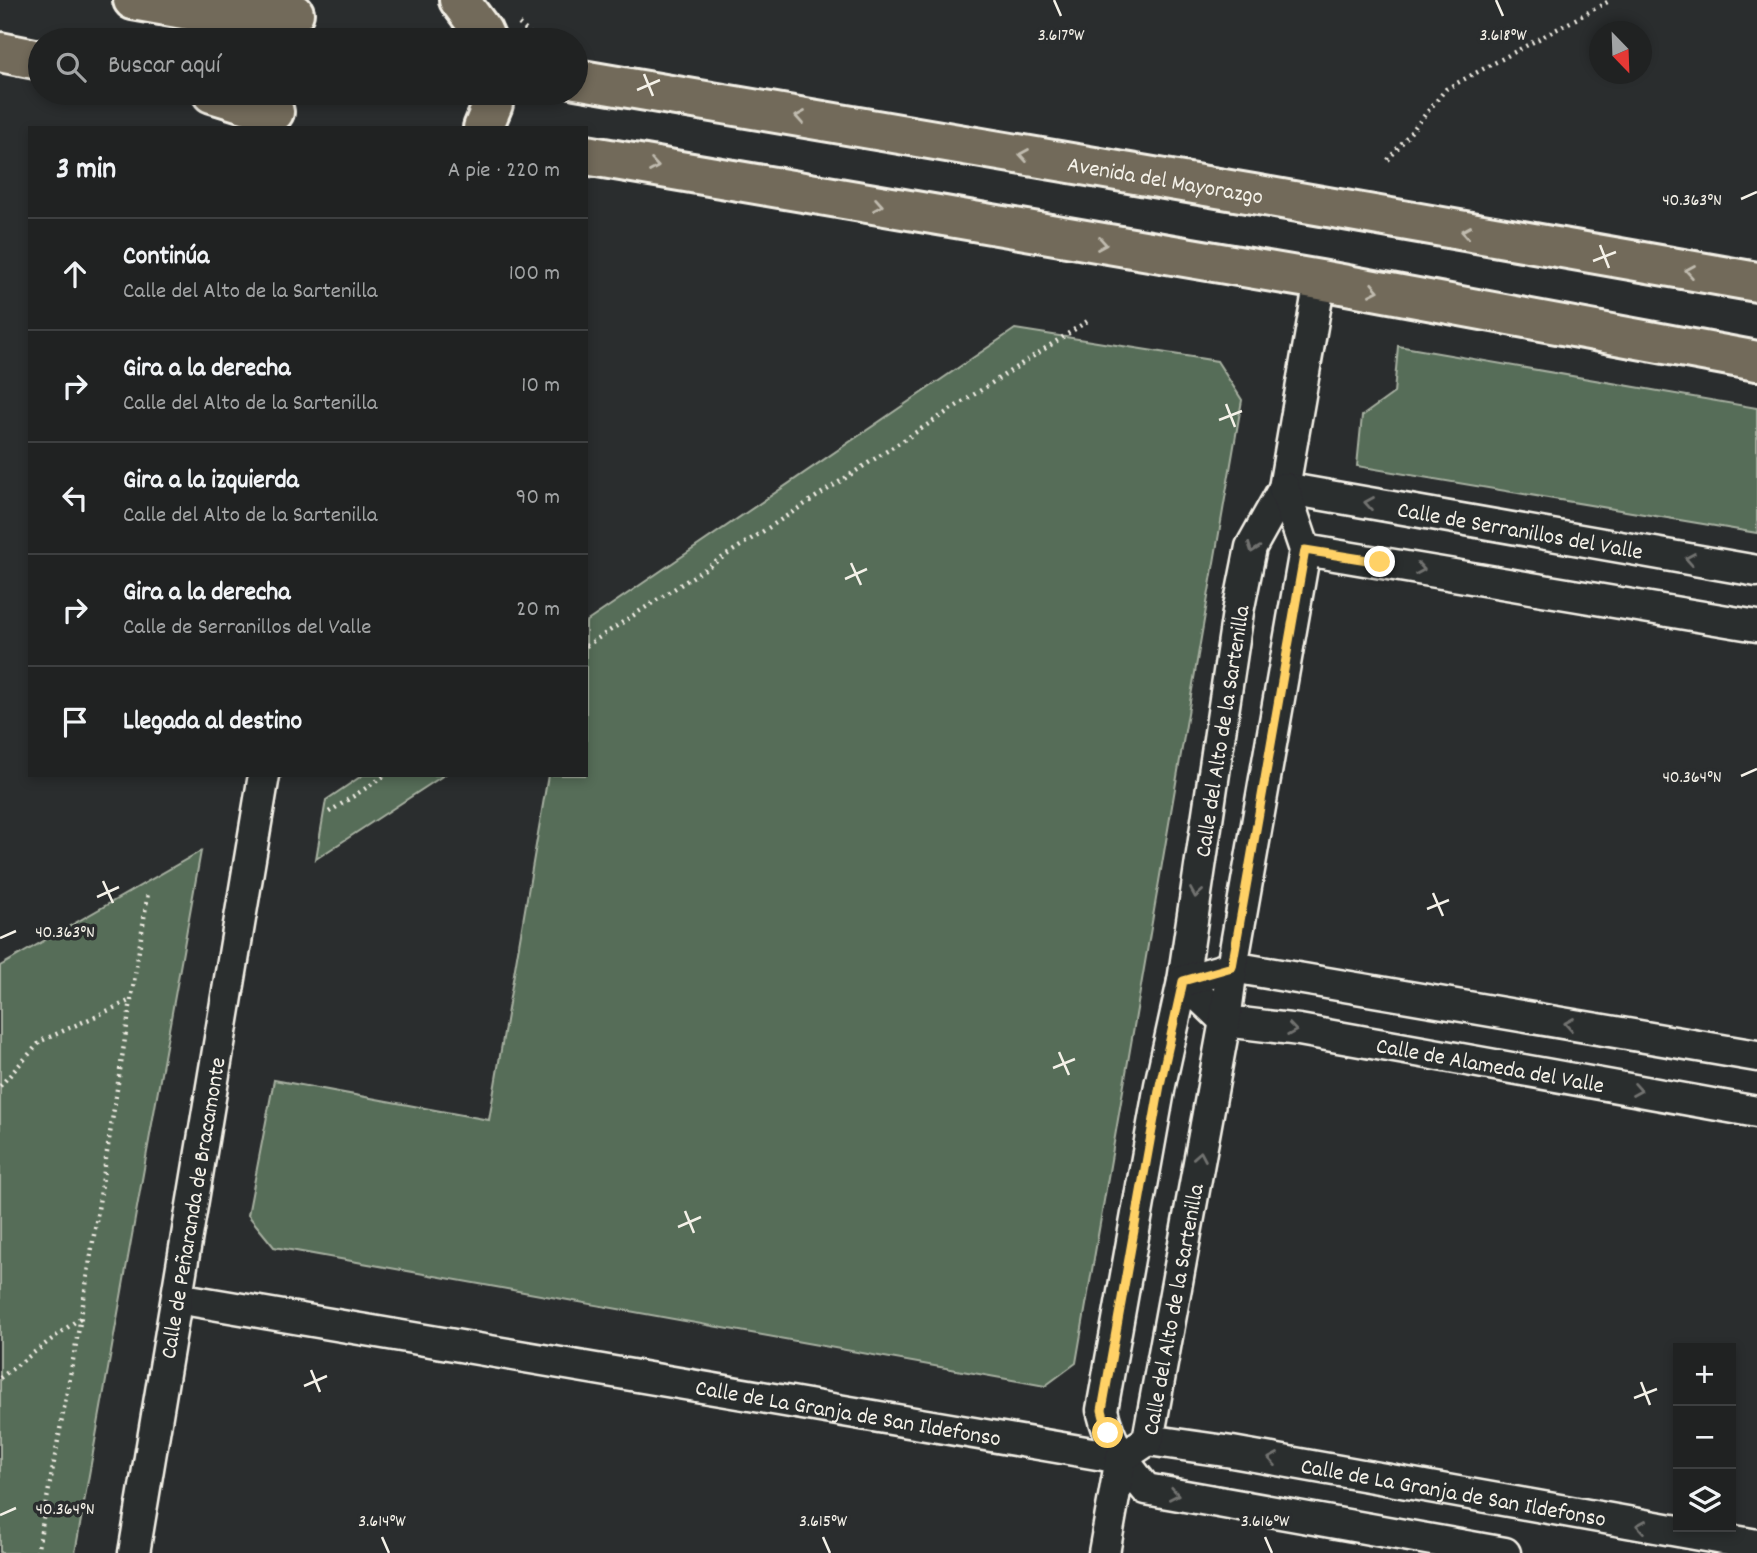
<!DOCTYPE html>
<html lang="es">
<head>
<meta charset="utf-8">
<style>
  :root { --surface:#202222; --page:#2d2f2f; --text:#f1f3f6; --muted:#a2a4a5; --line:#3d3f40 }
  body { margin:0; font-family:Dekko,sans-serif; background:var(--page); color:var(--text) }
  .controls { position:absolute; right:21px; bottom:21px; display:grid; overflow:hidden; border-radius:0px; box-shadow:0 4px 10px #0003 }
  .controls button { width:63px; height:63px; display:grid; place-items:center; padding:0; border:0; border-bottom:2px solid var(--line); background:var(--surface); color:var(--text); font:35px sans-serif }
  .compass { position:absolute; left:1589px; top:21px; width:63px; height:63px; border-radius:50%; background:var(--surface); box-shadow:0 4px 10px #0003; rotate:157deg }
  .stop { position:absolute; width:21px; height:21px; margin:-16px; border:5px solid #ffd166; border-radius:50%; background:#fff }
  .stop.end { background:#ffd166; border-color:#fff; box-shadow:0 2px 7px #0008 }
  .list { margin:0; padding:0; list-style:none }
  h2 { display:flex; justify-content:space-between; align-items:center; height:91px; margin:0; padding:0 28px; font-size:30px }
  h2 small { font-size:23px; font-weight:400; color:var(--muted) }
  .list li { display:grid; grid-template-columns:46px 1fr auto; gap:21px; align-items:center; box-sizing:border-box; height:112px; padding:0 28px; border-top:2px solid var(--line) }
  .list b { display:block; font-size:26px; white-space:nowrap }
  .list p { margin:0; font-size:23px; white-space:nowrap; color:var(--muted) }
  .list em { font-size:23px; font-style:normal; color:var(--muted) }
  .icon { flex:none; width:38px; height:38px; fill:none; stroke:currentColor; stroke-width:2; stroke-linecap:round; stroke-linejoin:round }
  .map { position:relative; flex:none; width:1757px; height:1553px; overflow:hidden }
  .search { position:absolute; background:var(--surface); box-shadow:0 4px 10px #0003; left:28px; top:28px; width:560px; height:77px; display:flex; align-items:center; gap:18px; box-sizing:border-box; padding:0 24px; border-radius:38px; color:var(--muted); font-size:26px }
  .panel { position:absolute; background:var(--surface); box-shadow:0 4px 10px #0003; left:28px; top:126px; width:560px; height:651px; border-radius:0px }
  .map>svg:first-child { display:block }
</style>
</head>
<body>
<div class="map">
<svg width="1757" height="1553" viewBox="0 0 1757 1553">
  <rect width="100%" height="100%" fill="#2a2d2e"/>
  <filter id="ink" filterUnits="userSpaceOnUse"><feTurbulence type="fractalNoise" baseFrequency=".0143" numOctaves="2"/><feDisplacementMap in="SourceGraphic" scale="14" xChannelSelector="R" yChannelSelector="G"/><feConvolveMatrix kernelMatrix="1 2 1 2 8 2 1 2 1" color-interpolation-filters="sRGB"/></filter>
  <g filter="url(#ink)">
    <!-- green -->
    <path fill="#576d59" stroke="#a6afa0" stroke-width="2" d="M1015,329l202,32 25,39 -166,963 -31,23 -771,-139 -26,-32 26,-135 215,40 59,-345h38v-153z
      M1398,346l359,62v125l-400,-67 5,-50 32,-23z
      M363,775h81l-128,84 10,-59z
      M201,851l-126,702h-75v-587z"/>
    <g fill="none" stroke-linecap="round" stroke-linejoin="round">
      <!-- minor casing -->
      <g stroke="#f4f1e8" stroke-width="35">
        <g id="minor">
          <path d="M1320,280l-36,208 -33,59 -13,65 -55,369 -23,104 -58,325c8,34 22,52 44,79l359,64"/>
          <path id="s1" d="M1284,488l473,83"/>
          <path d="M1305,550l452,76"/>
          <path id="s2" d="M1183,981l42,40 74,9 458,82"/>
          <path d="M1183,981l49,-14 525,89"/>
          <path id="s3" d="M177,1298l944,160"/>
          <path id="s4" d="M1148,1440l84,12 525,93"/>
          <path id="s5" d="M134,1553l130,-778"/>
          <path id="s6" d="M1104,1553l17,-95 27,-18 77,-419 7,-54 73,-417 -21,-62"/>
        </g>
      </g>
      <!-- primary casing -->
      <g stroke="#f4f1e8" stroke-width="44">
        <g id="primary">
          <path d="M133,0l73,13h88"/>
          <path d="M459,0l23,31 4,9"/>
          <path d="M0,52l40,8"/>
          <path id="s7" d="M576,79l677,115 504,88"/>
          <path d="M212,93l62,19"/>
          <path d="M483,128l10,-24v-11"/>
          <path d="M586,155l734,125 437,81"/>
        </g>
      </g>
      <!-- path -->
      <path stroke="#f4f1e8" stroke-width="4.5" stroke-dasharray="2 5" stroke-linecap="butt" d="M519,24l15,13 10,3
        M1388,160l58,-71 165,-89
        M586,646l503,-326
        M329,812l57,-37
        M0,1086l41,-45 88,-40
        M0,1378l80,-60
        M37,1553l44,-236 67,-424"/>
      <!-- minor -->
      <use href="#minor" stroke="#2a2d2e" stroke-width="30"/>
      <!-- primary -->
      <use href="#primary" stroke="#726b5a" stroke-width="38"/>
    </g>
    <!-- one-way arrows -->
    <defs><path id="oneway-chevron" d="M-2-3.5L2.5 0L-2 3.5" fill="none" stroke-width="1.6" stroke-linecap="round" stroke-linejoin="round" transform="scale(1.75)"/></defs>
    <g stroke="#c0bbaf">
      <use href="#oneway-chevron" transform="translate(800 117) rotate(-170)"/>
      <use href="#oneway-chevron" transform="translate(1024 155) rotate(-170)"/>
      <use href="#oneway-chevron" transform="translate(654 166) rotate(10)"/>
      <use href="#oneway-chevron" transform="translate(878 205) rotate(10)"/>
      <use href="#oneway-chevron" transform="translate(1466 232) rotate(-170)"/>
      <use href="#oneway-chevron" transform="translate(1102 244) rotate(10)"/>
      <use href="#oneway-chevron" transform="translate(1690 271) rotate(-170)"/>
      <use href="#oneway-chevron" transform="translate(1374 290) rotate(11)"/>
    </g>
    <g stroke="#71726f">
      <use href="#oneway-chevron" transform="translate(1369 503) rotate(-170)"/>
      <use href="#oneway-chevron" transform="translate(1253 548) rotate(110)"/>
      <use href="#oneway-chevron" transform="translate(1690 559) rotate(-170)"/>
      <use href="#oneway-chevron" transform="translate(1420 569) rotate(10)"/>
      <use href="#oneway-chevron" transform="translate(1196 893) rotate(99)"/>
      <use href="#oneway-chevron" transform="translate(1569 1024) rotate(-170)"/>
      <use href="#oneway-chevron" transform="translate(1292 1030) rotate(8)"/>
      <use href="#oneway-chevron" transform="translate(1637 1090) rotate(10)"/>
      <use href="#oneway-chevron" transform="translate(1200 1156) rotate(-80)"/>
      <use href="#oneway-chevron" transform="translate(1273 1459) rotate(-170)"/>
      <use href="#oneway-chevron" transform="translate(1174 1494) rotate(11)"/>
      <use href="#oneway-chevron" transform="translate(1641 1526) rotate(-170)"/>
    </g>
  </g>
  <g fill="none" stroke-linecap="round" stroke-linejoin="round" filter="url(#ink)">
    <!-- route -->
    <path stroke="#ffd166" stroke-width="9" d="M1108,1433l-6,-23 58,-325 23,-104 49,-14 73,-417 75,12"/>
  </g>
  <!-- ticks -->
  <path fill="none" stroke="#f4f1e8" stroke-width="2.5" d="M1054,0l7,16M1496,0l7,16M644,74l9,22M637,90l23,-10M1741,199l16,-7M1600,245l9,23M1593,261l23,-9M1226,404l9,23M1219,420l23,-9M851,563l10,22M845,579l22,-10M1741,776l16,-7M103,881l10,22M1433,893l10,23M97,897l22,-10M1427,909l22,-9M0,938l16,-7M1059,1052l10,23M1053,1068l22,-9M685,1211l9,22M678,1227l23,-10M311,1370l9,22M1641,1382l9,23M304,1386l23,-10M1634,1398l23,-9M0,1515l16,-7M382,1537l7,16M823,1537l7,16M1265,1537l7,16"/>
  <g text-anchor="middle" stroke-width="7" stroke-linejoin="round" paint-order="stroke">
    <!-- street labels -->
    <g font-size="23" fill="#f4f1e8" stroke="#2a2d2e">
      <text dy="8" stroke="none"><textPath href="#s7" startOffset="598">Avenida del Mayorazgo</textPath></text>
      <text dy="8" stroke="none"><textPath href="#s1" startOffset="240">Calle de Serranillos del Valle</textPath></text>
      <text transform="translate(1221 731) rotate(-81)" y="8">Calle del Alto de la Sartenilla</text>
      <text dy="8" stroke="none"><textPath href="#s2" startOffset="327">Calle de Alameda del Valle</textPath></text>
      <text dy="8" stroke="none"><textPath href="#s5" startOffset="350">Calle de Peñaranda de Bracamonte</textPath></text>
      <text dy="8" stroke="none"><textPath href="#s6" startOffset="262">Calle del Alto de la Sartenilla</textPath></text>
      <text dy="8" stroke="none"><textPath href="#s3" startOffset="681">Calle de La Granja de San Ildefonso</textPath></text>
      <text dy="8" stroke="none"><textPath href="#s4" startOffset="310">Calle de La Granja de San Ildefonso</textPath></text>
    </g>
  </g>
  <g font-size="18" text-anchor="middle" fill="#f4f1e8" stroke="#2a2d2e" stroke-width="7" stroke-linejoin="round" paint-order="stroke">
    <text x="1061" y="40">3.617°W</text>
    <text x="1503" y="40">3.618°W</text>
    <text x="1692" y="205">40.363°N</text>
    <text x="1692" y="782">40.364°N</text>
    <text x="65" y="937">40.363°N</text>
    <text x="65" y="1514">40.364°N</text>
    <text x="382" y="1526">3.614°W</text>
    <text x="823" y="1526">3.615°W</text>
    <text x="1265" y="1526">3.616°W</text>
  </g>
</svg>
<div class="controls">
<button>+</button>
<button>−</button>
<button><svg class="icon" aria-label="layers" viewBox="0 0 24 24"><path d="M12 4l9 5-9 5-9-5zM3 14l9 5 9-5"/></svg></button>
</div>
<svg class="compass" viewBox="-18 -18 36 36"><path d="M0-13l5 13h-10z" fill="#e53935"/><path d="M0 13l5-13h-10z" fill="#a2a4a5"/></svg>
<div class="stop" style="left:1108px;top:1433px"></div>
<div class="stop end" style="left:1380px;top:562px"></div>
<div class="search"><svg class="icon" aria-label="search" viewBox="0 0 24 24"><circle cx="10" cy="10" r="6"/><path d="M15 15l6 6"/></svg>Buscar aquí</div>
<section class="panel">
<h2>3 min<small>A pie · 220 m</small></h2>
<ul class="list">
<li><svg class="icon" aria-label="ahead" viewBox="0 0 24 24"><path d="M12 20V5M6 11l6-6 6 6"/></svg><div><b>Continúa</b><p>Calle del Alto de la Sartenilla</p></div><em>100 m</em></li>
<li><svg class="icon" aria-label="right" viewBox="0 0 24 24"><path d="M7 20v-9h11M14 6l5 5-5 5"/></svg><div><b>Gira a la derecha</b><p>Calle del Alto de la Sartenilla</p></div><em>10 m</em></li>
<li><svg class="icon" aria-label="left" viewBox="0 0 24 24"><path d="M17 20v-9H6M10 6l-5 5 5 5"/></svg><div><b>Gira a la izquierda</b><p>Calle del Alto de la Sartenilla</p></div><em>90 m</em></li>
<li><svg class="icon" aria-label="right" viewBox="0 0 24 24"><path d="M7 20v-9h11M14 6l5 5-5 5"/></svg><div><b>Gira a la derecha</b><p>Calle de Serranillos del Valle</p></div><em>20 m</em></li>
<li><svg class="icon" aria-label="arrive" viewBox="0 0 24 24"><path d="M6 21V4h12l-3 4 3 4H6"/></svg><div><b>Llegada al destino</b></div></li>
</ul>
</section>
</div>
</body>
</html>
